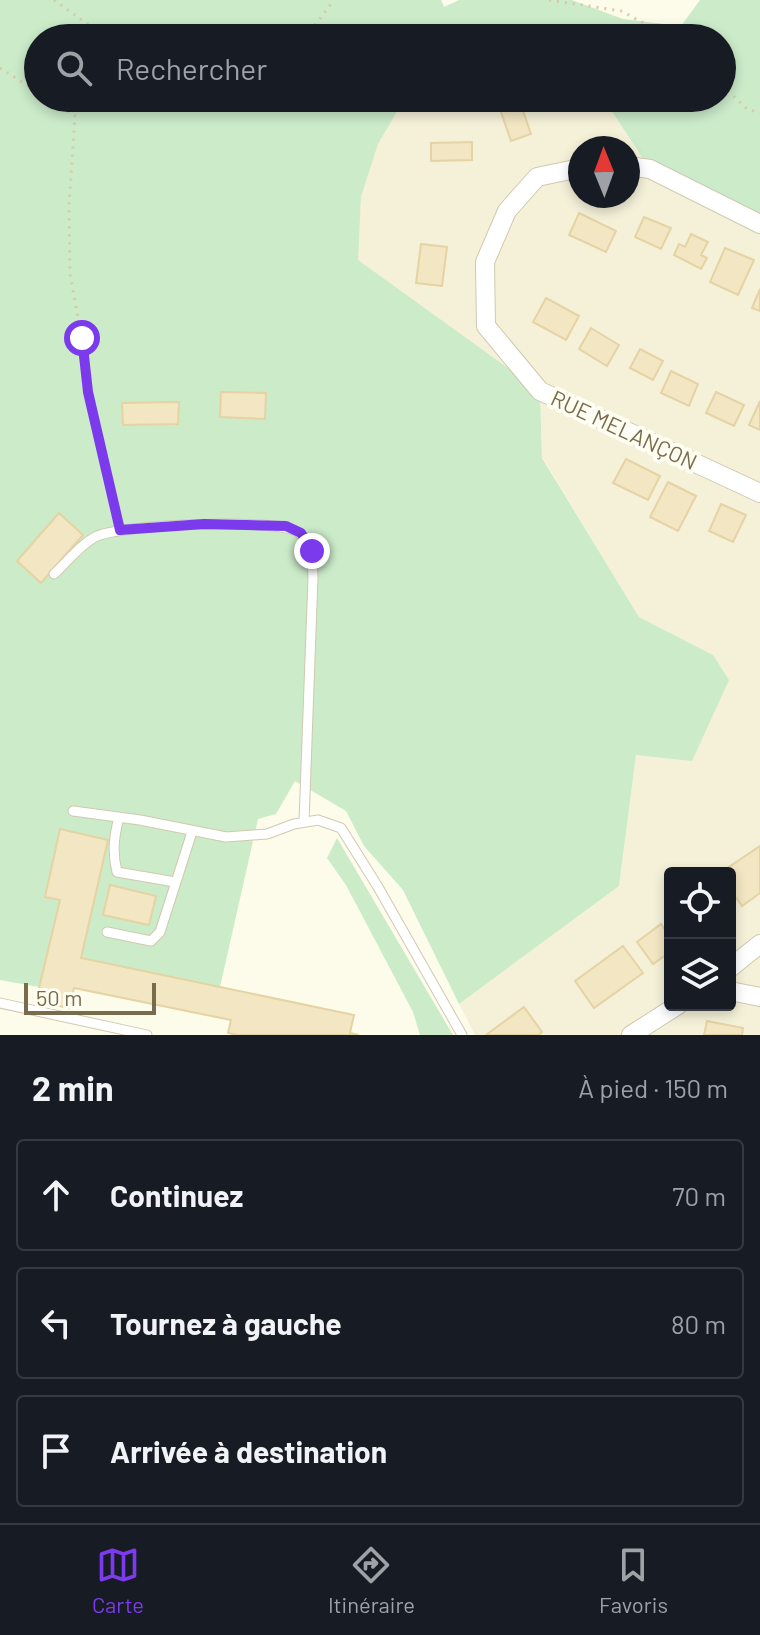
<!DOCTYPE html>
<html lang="fr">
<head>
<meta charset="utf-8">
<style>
  :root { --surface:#171b24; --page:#242831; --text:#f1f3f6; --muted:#9ea1a6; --line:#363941; --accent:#7c3aed }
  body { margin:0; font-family:Barlow,sans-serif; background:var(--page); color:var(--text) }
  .controls { position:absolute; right:24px; bottom:24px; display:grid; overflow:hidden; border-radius:8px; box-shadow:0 4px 12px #0003 }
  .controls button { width:72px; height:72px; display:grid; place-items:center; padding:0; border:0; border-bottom:2px solid var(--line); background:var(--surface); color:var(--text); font:40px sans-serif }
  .compass { position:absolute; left:568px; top:136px; width:72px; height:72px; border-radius:50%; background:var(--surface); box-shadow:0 4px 12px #0003; rotate:359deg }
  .scale { position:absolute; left:24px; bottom:20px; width:132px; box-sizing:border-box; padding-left:8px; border:4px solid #796c4d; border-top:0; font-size:22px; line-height:28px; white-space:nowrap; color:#796c4d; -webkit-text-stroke:6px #fffef2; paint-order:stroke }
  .stop { position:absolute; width:24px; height:24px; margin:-18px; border:6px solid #7c3aed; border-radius:50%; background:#fff }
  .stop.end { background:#7c3aed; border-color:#fff; box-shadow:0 2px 8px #0008 }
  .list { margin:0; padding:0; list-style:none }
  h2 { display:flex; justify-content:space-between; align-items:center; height:104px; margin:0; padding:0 32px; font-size:34px }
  h2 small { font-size:26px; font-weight:400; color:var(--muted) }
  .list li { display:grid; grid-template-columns:52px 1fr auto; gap:24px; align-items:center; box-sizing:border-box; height:112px; margin:0 16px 16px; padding:0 16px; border:2px solid var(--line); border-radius:8px }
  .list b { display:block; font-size:30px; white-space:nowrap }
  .list em { font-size:26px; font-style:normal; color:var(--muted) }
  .icon { flex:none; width:44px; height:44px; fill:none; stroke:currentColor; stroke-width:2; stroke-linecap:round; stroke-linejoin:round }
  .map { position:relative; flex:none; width:760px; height:1035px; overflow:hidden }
  .search { position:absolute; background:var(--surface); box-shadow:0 4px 12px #0003; left:24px; right:24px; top:24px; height:88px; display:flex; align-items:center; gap:20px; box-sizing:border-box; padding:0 28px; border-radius:44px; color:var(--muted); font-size:30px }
  .sheet { height:488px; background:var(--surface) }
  nav { display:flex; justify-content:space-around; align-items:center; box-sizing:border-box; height:112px; border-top:2px solid var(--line); background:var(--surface); font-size:22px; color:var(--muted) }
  nav a { display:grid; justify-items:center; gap:4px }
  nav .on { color:var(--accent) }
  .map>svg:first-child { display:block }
</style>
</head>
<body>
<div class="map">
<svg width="760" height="1035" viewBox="0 0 760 1035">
  <rect width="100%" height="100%" fill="#fdfceb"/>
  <!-- residential -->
  <path fill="#f5f1d9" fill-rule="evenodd" d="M405,98h198l47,71 110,55v811h-285l-16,-31 160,-118 17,-132 77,-99 -74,-38 -97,-160 -2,-66 -183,-131 4,-63 17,-53zM580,148h48v48h-48zM670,873h60v132h-60z"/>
  <!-- green -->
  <path fill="#cbebc9" d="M0,0h441l3,7 15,-7h113l51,19 58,7 19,-26h60v224l-110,-55 -47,-71h119v-60h-191l-16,-7 -34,7h-443v60h367l-27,46 -17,53 -3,63 182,131 2,67 97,159 74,38 16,25 -37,81 -56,-6 -17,131 -160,118 -56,-114 -39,-44 -18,-35 -51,-30 -19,33 -18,5 -38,168 -139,-29 -21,-128 -15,66 15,4 -21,87 -39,-7z
    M337,838l116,197h-33l-7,-23 -67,-127 -19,-27z"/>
  <!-- building -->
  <path fill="#f2e6c3" stroke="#e5d3a3" stroke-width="2" d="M520,102l11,32 -20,7 -11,-32z
    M472,142v18l-41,1v-18z
    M579,213l37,18 -10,21 -37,-17z
    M644,217l27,11 -10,21 -26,-12z
    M691,234l17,8 -7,13 6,3 -6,11 -27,-14 5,-11 6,3z
    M421,244l26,3 -5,39 -26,-3z
    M725,248l29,12 -16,35 -28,-13z
    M760,289v22l-8,-3z
    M546,298l33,18 -13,24 -33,-18z
    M591,328l28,17 -12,21 -28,-17z
    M640,349l23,12 -10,19 -23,-12z
    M671,371l27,13 -9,22 -28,-13z
    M221,392l45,1 -1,26 -45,-2z
    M716,392l28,13 -10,21 -28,-13z
    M760,401v29l-11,-5z
    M179,402l-1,22 -55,1 -1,-22z
    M626,459l34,17 -12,24 -35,-17z
    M668,482l28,14 -18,35 -28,-14z
    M721,504l25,11 -13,27 -24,-11z
    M59,513l24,22 -42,48 -24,-22z
    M60,829l48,11 -27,118 273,57 -4,18 9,2h-121l-10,-2 3,-13 -157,-32 -5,20 -33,-7 24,-101 -15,-3z
    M760,846v47l-18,13 -12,-17v-16h-10z
    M110,885l46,11 -7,29 -46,-10z
    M661,924l9,13v15l-17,12 -16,-22z
    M623,946l20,27 -49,35 -19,-27z
    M524,1007l18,25 -3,3h-53z
    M707,1021l36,7 -1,7h-38z"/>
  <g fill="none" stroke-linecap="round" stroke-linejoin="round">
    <!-- service casing -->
    <g stroke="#d0c9b0" stroke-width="11">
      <path id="service" d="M54,574c12,-11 26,-29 41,-37 25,-13 181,-19 203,-5 15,11 14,28 15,45l-9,245
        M73,811l67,9 86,17 41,-3 27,-10 24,-4 23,8 37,59 84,148
        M119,817c-5,20 -7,35 -2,55l58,10
        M107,932l44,9 9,-9 32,-100
        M0,1003l147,32"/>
    </g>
    <!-- minor casing -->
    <g stroke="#d0c9b0" stroke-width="20">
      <path id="minor" d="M628,166l22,3 110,55
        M580,168l-43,9 -30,34 -22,51 1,64 54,65 220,102
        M730,968l30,-24
        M730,991l30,6
        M631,1035l47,-30"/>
    </g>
    <!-- path -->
    <path stroke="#d8caa5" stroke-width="3" stroke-dasharray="2 6" stroke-linecap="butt" d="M54,0l53,38
      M549,0l72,11 51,27
      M135,38l14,-3 1,3
      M305,38l29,-38
      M0,68l38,24
      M722,85l25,24 13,4
      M47,98l28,18 -6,89 1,69 12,64 6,54 29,125
      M183,98l14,10 25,-10"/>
    <!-- service -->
    <use href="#service" stroke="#fff" stroke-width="9"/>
    <!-- minor -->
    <use href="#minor" stroke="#fff" stroke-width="18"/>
  </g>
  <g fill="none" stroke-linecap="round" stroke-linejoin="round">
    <!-- route -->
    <path stroke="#7c3aed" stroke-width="10" d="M82,338l6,54 32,138 84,-6 82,2 15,7 11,18"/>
  </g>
  <g text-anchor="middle" stroke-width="8" stroke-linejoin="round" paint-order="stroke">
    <!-- street labels -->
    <g font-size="22" fill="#796c4d" stroke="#fffef2">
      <text transform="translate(624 430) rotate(25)" y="8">RUE MELANÇON</text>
    </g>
  </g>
</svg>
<div class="controls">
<button><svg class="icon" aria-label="locate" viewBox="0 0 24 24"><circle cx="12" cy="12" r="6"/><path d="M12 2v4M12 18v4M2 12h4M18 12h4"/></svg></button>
<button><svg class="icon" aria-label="layers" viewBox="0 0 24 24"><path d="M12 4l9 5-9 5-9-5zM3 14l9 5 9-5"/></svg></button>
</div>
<svg class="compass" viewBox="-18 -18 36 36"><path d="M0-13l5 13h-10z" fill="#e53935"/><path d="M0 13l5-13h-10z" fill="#9ea1a6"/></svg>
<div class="scale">50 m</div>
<div class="stop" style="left:82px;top:338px"></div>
<div class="stop end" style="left:312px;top:551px"></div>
<div class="search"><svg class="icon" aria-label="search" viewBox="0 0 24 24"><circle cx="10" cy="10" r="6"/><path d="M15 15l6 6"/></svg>Rechercher</div>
</div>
<section class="sheet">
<h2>2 min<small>À pied · 150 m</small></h2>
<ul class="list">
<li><svg class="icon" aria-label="ahead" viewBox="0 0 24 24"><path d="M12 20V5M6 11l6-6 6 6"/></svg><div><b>Continuez</b></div><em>70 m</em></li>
<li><svg class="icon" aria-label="left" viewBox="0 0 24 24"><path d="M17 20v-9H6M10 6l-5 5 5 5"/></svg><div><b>Tournez à gauche</b></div><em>80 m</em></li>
<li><svg class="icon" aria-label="arrive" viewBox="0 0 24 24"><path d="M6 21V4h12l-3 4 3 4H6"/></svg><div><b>Arrivée à destination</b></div></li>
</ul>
</section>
<nav>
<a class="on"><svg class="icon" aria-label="map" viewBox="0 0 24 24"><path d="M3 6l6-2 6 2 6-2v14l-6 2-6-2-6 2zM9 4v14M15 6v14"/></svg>Carte</a>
<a><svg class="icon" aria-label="directions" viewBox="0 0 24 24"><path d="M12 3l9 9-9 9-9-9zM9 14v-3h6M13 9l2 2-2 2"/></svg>Itinéraire</a>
<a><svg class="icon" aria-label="saved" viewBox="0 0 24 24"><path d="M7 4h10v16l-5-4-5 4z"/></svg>Favoris</a>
</nav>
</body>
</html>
